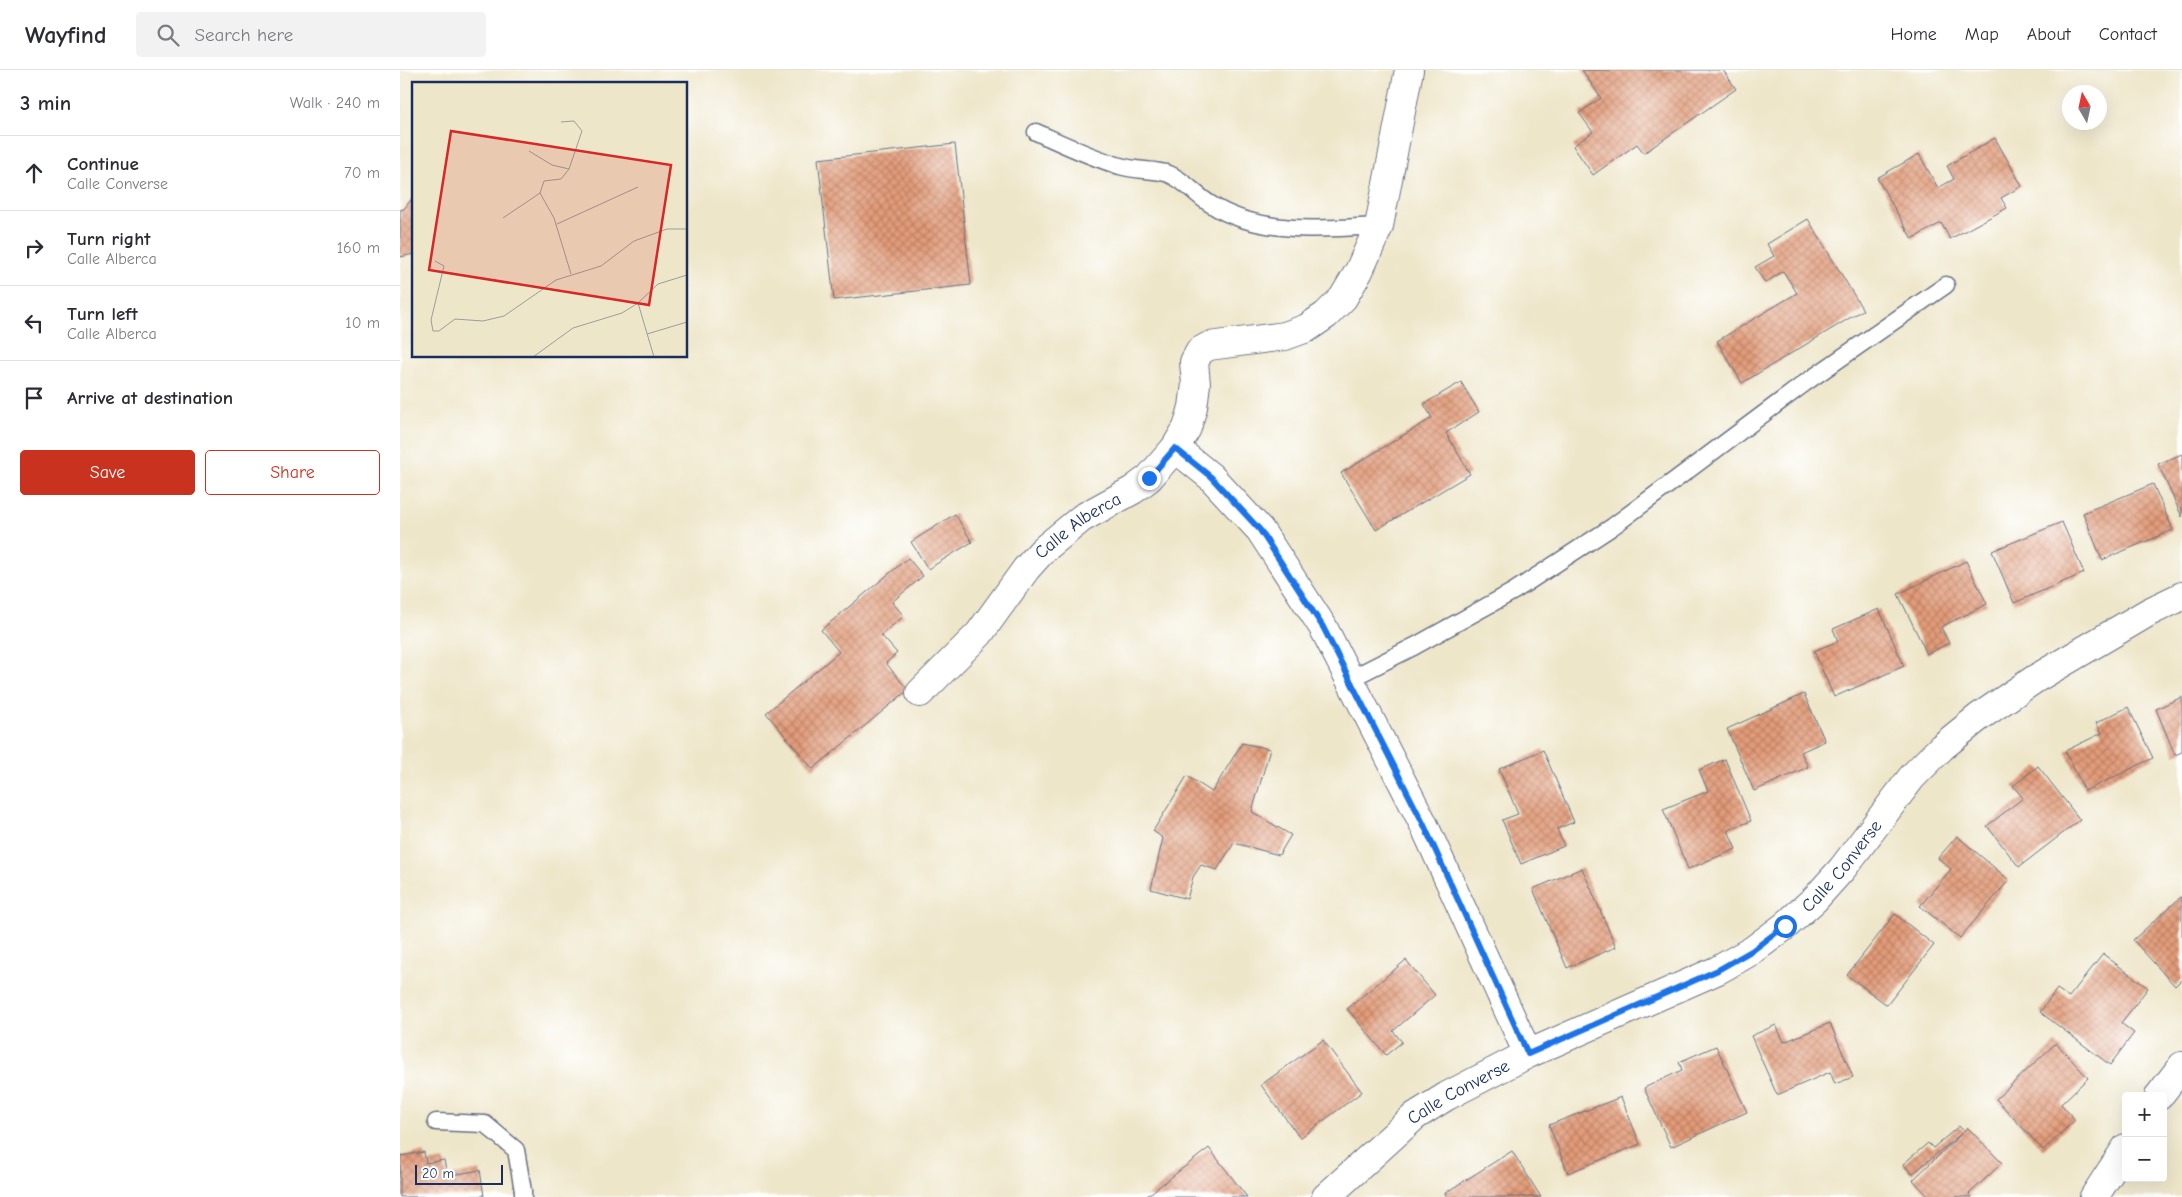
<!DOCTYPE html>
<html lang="en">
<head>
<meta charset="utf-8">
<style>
  :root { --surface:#fff; --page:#f2f2f3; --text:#2b2b33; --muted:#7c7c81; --line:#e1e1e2; --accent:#c8321e }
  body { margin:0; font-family:"Comic Neue",sans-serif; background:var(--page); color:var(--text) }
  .controls { position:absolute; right:15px; bottom:15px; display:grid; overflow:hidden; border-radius:5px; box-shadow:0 5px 20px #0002 }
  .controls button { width:45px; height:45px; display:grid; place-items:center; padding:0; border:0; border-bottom:1px solid var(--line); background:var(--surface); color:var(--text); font:25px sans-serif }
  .compass { position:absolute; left:1662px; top:15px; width:45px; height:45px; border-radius:50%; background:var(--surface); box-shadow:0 5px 20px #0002; rotate:351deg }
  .scale { position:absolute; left:15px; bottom:12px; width:88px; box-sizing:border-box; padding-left:5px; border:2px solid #1b2f5e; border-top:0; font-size:14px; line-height:18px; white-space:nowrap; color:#1b2f5e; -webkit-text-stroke:4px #fff; paint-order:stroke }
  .stop { position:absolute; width:15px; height:15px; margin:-11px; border:4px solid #1a73e8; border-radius:50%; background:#fff }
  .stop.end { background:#1a73e8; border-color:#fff; box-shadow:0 1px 5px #0008 }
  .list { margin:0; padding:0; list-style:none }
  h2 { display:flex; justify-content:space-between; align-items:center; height:65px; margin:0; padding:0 20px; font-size:21px }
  h2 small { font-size:16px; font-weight:400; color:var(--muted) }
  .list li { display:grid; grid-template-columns:32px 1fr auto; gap:15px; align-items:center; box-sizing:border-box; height:75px; padding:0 20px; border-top:1px solid var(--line) }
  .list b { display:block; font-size:19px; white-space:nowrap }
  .list p { margin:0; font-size:16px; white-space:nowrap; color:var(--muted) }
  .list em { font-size:16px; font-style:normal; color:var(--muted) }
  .actions { display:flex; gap:10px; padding:15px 20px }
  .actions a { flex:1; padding:11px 0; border:1px solid var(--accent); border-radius:5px; text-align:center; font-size:18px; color:var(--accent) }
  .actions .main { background:var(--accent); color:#fff }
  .icon { flex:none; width:28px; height:28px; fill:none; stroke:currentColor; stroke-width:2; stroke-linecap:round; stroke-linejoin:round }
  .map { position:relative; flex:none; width:1782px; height:1127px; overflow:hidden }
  header { display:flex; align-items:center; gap:30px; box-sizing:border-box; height:70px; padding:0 25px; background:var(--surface); border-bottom:1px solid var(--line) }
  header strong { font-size:24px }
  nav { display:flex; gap:28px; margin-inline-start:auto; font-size:18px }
  .search { width:350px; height:45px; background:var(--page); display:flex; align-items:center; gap:12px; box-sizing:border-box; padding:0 18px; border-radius:5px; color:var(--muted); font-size:19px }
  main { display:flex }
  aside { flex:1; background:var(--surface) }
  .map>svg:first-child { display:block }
</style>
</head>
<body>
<header>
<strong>Wayfind</strong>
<div class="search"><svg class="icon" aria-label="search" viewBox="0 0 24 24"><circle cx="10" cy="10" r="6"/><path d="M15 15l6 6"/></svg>Search here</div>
<nav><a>Home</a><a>Map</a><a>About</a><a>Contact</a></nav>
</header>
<main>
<aside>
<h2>3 min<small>Walk · 240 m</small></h2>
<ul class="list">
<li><svg class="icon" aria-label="ahead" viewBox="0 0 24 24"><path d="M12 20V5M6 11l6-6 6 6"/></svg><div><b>Continue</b><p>Calle Converse</p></div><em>70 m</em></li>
<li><svg class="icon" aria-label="right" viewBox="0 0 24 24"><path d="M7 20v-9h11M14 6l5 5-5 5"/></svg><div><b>Turn right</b><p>Calle Alberca</p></div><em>160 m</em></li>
<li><svg class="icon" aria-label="left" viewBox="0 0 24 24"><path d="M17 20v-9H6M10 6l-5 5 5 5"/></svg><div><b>Turn left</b><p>Calle Alberca</p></div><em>10 m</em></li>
<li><svg class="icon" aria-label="arrive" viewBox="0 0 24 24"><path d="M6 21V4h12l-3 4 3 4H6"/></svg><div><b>Arrive at destination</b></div></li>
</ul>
<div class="actions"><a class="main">Save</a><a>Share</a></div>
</aside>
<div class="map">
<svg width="1782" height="1127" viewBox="0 0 1782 1127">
  <defs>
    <pattern id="building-cross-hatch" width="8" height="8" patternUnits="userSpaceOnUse" patternTransform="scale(1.25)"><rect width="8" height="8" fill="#e39b78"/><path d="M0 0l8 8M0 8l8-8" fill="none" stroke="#b77f66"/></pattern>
  </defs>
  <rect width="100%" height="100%" fill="#fff"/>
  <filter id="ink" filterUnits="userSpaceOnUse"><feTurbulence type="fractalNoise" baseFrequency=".02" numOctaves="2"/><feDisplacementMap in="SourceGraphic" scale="10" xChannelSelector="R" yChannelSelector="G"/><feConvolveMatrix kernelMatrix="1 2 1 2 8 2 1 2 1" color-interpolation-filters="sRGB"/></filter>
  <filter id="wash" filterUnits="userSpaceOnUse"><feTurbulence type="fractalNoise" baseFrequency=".0096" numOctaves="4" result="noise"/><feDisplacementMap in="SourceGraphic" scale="20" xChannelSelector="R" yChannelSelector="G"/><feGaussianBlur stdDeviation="1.12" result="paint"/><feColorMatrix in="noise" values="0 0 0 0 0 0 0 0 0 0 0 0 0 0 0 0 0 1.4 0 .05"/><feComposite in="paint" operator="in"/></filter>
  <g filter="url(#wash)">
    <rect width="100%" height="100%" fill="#eee6c9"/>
    <g id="blocks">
      <!-- building -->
      <path fill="url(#building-cross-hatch)" d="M1182,0h141l13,19 -92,64 -7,-9 -44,31 -20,-29 20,-14 -14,-19 22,-15z
        M1595,68l27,48 -21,12 6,10 -57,31 -9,-16 -29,16 -35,-61 42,-24 19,34 16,-9 -7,-13z
        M555,74l16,141 -137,15 -16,-141z
        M14,126v58l-14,3v-47l4,-1z
        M1408,149l55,91 -121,73 -25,-42 80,-48 -14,-22 -18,12 -10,-16 19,-11 -7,-12z
        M1061,312l18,30 -33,21 24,41 -94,56 -35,-57 91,-55 -8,-14z
        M1782,384v63l-24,-53z
        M1753,414l20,46 -71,30 -19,-47z
        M555,444l17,28 -44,27 -17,-27z
        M1662,452l22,51 -70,30 -22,-52z
        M508,488l15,18 -31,26 12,14 -23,19 16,18 -11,10 22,27 -95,79 -47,-56 73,-61 -18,-22z
        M1566,491l21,43 -46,23 8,16 -22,11 -29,-60z
        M1479,539l25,57 -70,31 -20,-46 24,-10 -5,-12z
        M1404,624l21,47 -24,11 7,15 -54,24 -27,-62z
        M1782,627v55l-7,3 -19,-46z
        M1728,637l25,51 -68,33 -20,-40 37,-18 -6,-10z
        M842,673l28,6 -18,63 39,23 -12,20 -45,-12 -17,27 -16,-5 -8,12 -6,22 -36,-10 12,-51 -10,-7 34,-55 25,16z
        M1143,680l31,72 -17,7 7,17 -43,18 -19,-44 16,-6 -19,-45z
        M1325,689l26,62 -23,9 8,19 -48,20 -25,-60 45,-18 -9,-21z
        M1638,696l42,54 -61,47 -32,-41 36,-28 -10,-12z
        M1557,766l52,44 -49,58 -40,-32 31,-37 -13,-11z
        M1182,798l34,79 -49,21 -34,-79z
        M1782,826v83l-7,7 -42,-46z
        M1495,844l39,31 -47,60 -40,-30z
        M1703,884l45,34 -27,35 13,10 -24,32 -70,-53 17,-23 12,8z
        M1006,890l29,35 -42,36 9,11 -16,13 -39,-46z
        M1430,953l23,54 -18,7 -5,-12 -53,23 -26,-59 25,-11 8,17z
        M923,970l39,52 -62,46 -39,-53z
        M1656,973l32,35 -27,26 14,16 -32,30 -47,-51z
        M1316,976l31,66 -76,35 -27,-59 38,-18 -3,-8z
        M1221,1027l19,47 -72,29 -19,-48z
        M1559,1056l5,5 3,-4 35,36 -33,31 3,3h-43l-16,-17 49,-47 -50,41 -9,-10 25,-21 5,5z
        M809,1078l38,49h-99l-1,-1z
        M1112,1081l29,46h-94l-2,-4z
        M24,1082l2,11 18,-3 3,16 33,-6 4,26 -84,1v-41z"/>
    </g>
  </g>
  <g filter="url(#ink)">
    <use href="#blocks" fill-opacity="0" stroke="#656f83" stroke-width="1"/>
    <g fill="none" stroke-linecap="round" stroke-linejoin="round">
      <!-- lane casing -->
      <g stroke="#656f83" stroke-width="19">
        <path id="lane" d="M636,62c27,12 56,26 84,34 16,5 34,3 49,8 17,7 27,22 43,31 46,30 114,24 167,21
          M950,609l65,-33 99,-55 98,-64 193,-144 141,-98
          M36,1052l49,2 31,26 7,41v6"/>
      </g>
      <!-- street casing -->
      <g stroke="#656f83" stroke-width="30">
        <g id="street">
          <path d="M775,378l36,29 49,53 63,97 100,196 105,231"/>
          <path id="s1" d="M520,623l59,-59 47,-65 17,-19 39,-32 51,-28 16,-12 26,-30 12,-20 6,-21 3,-23 -2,-22 6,-11 9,-5 76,-10 22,-8 19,-13 17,-17 16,-27 20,-45 30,-156"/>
          <path d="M1759,1026l23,-30"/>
          <path id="s2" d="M926,1127l89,-81 32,-20 81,-42 190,-84 35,-20 32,-24 30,-27 27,-30 70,-92 30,-30 37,-30 56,-38 114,-67 33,-16"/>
          <path d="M1694,1127l32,-49"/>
        </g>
      </g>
      <!-- lane -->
      <use href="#lane" stroke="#fff" stroke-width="16"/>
      <!-- street -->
      <use href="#street" stroke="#fff" stroke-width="28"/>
    </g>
  </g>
  <g fill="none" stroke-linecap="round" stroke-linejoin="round" filter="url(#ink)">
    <!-- route -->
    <path stroke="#1a73e8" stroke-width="6" d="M749,408l26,-30 36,29 49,53 63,97 100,196 105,231 190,-84 35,-20 32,-24"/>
  </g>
  <g text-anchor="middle" stroke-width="5" stroke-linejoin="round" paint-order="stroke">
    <!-- street labels -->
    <g font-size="18" fill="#1b2f5e" stroke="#fff">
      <text dy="6" stroke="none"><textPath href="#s1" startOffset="232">Calle Alberca</textPath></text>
      <text dy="6" stroke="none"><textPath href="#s2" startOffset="620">Calle Converse</textPath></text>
      <text dy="6" stroke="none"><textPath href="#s2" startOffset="170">Calle Converse</textPath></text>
    </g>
  </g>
  <!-- overview -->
  <g transform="translate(12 12)">
    <rect width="275" height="275" fill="#eee6c9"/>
    <path fill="none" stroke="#9a9d9e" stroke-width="1" d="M117,69l23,14 17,4M128,111l14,25 17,56M91,136l37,-25 4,-12 17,-2 8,-10 13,-38 -8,-10 -13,1M145,142l81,-37M23,179l9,5 -13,54 2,11h6l16,-12 28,2 21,-5 52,-36 45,-14 33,-25 33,-12h20M226,221l16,54M235,252l40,-12M121,275l40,-29 49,-15 16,-10 20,-19 29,-9"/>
    <path fill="#d62828" fill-opacity="0.15" stroke="#d62828" stroke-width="2.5" d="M39,49l220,34 -22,140 -220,-35z"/>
    <rect width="275" height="275" fill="none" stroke="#1b2f5e" stroke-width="2.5"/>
  </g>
</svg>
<div class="controls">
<button>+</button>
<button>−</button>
</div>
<svg class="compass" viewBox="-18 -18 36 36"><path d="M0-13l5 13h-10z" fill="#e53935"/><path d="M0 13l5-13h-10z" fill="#7c7c81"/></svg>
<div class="scale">20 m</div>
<div class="stop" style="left:1385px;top:856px"></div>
<div class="stop end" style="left:749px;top:408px"></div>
</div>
</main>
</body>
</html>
